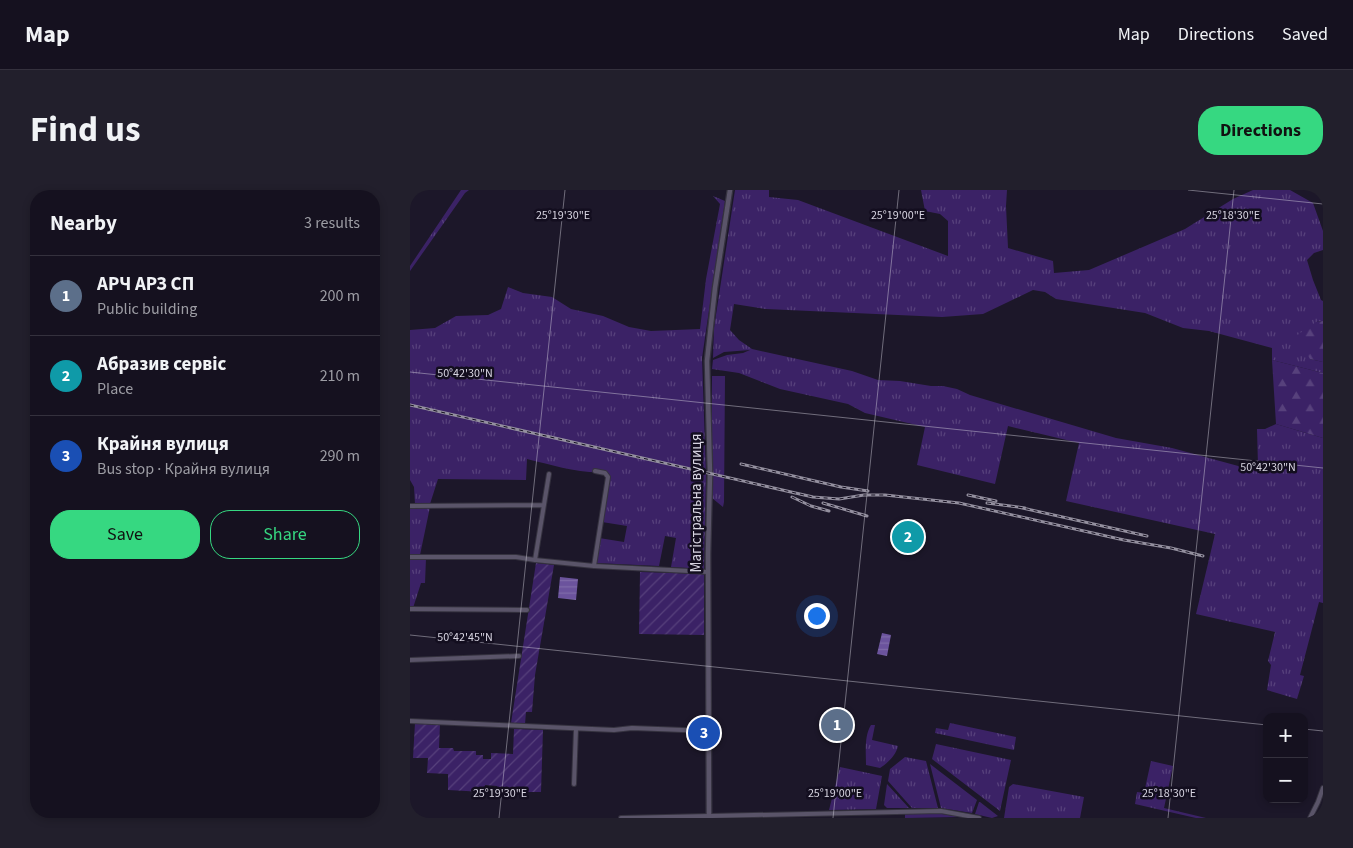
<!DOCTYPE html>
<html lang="en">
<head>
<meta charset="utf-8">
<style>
  :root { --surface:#15111f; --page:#221f2c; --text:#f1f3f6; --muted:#9d9da4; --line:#34313d; --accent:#36d881 }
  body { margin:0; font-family:"Source Sans 3",sans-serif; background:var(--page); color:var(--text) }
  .controls { position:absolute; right:15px; bottom:15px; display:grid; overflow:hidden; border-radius:10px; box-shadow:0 2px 8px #0003 }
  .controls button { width:45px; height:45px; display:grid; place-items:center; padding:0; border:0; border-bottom:1px solid var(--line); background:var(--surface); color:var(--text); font:25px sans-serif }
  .you { position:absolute; left:406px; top:425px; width:18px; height:18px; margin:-12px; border:4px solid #fff; border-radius:50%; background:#1a73e8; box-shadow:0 0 0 8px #1a73e833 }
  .badge { display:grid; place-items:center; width:32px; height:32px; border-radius:50%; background:var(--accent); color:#fff; font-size:16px; font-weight:700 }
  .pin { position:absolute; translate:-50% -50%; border:2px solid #fff; box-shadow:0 1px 5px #0006 }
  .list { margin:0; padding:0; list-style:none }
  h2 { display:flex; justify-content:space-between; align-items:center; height:65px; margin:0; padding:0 20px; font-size:21px }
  h2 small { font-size:16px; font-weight:400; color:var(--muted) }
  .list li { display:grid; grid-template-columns:32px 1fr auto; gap:15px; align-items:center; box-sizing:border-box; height:80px; padding:0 20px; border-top:1px solid var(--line) }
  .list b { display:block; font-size:19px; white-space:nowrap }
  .list p { margin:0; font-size:16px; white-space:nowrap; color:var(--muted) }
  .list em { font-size:16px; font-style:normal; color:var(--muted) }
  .actions { display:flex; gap:10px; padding:15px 20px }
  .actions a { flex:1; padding:11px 0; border:1px solid var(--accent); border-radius:20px; text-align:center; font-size:18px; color:var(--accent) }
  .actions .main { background:var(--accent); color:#111 }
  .map { position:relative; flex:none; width:913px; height:628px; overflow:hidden; border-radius:20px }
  header { display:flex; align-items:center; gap:30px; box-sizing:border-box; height:70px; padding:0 25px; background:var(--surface); border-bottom:1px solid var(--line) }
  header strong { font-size:24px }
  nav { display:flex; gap:28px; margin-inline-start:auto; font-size:18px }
  .intro { display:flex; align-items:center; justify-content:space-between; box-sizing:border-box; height:120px; padding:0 30px }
  h1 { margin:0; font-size:35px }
  .button { padding:12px 22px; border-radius:20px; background:var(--accent); color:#111; font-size:18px; font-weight:700 }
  main { display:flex; gap:30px; padding:0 30px }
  aside { flex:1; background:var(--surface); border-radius:20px; box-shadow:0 2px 8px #0003 }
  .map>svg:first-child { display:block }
</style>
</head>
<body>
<header>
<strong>Map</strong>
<nav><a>Map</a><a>Directions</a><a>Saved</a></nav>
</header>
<div class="intro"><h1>Find us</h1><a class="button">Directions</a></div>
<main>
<aside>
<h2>Nearby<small>3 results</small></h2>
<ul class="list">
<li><span class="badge" style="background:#5c6f8a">1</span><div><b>АРЧ АРЗ СП</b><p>Public building</p></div><em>200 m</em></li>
<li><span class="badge" style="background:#0f9aa8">2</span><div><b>Абразив сервіс</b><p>Place</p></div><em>210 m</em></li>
<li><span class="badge" style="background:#1a4fb4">3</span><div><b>Крайня вулиця</b><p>Bus stop · Крайня вулиця</p></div><em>290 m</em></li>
</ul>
<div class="actions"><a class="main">Save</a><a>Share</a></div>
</aside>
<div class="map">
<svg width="913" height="628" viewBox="0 0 913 628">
  <defs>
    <pattern id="grass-tufts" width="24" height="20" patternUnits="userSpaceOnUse" patternTransform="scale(1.25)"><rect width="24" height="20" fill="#3b2266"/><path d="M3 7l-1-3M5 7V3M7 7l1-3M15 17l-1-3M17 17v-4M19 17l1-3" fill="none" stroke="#57417c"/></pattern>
    <pattern id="forest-firs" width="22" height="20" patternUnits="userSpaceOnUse" patternTransform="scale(1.25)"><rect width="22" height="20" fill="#3b2266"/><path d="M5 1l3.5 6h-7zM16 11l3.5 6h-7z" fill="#57417c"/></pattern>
    <pattern id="garden-furrows" width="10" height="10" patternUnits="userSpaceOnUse" patternTransform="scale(1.25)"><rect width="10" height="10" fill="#3b2266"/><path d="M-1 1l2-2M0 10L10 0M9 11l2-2" fill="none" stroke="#57417c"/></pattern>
    <pattern id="water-rules" width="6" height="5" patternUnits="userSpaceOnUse" patternTransform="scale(1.25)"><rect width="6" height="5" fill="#6b539d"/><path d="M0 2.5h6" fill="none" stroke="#7f6baa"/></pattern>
  </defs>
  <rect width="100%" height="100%" fill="#1c1729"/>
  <!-- grass -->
  <path fill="url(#grass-tufts)" d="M51,0h8l-4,3 -55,78v-5z
    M325,0h34v7l29,3 150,56v-35l-8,-7 -15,-3 -4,-21h86l-1,16 2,42 45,13 1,12 35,-3 96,-41 48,-30 20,-9h37l23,13 10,28v19l-9,3 -7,7 6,20 8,20 2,1v20l-7,1 -6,37 13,3v11l-51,-13v-12l-63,-17 -26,-3 -38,-15 -89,-14 -11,-7 -12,-2 -50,24 -41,3 -176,-8 -32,-5 -4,26 9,10 13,9 100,22 26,9 22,1 31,5h12l14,3 13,6 146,43 56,10 81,22 5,-4 -1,-37h8l11,-5 47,14v165l-4,-1 -19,73 4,1 -7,23 -30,-9 4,-25 -3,-4 7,-29 -79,-18 19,-80 -149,-33 13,-58 -71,-17 -13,58 -78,-19 8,-38 -60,-14 -17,-9 -68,-15 -41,-16 -27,-4 1,-9 14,-5 16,-2 7,-3 -26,2 -11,6 1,-30z
    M303,6l12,5 -23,157 4,117 -2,94 -33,-2 5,-29 -11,-2 -6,30 -63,-3 3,-25 25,4 3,-16 -25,-4 8,-45 -4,-5c-26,2 -54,-7 -79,-13l-1,21 -88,-1 -8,25h-15l-1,-17 -4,-7v-150l25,-2 21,-12 32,-1 13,-6 7,-22 15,6 29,4 19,12 32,7 26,11 22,4 49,-2 6,-50 14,-75z
    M302,186h13l-1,126 -1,5 -11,-9z
    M20,317l-10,48h-10v-47z
    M0,368h16l-1,25h-4l-8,25h-3z
    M540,533l66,14 -2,13 -79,-17 1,-5 12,2z
    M461,535h4l-3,15 26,6c-2,9 -10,17 -18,22l-14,-3c0,-12 -2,-29 5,-40z
    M526,554l75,16 -11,51 -68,-52z
    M495,567l21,4 12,47h-26l-24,-27 2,-12z
    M741,571l22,5 -9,42 42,10h-10l-61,-14 2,-12 7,1z
    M520,574l47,36 -5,13 -31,-5z
    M430,577l42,9 -6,33 -47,1z
    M477,594l22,24h-22l-3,-3z
    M603,594l71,13 -4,21h-76l5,-31z
    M569,612h1l18,14 -6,2 -17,-4z
    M495,624h37l18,3 -55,1z"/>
  <!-- forest -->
  <path fill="url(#forest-firs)" d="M913,131v41l-13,-3 -14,-23 20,-14z
    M862,170l51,13v65l-47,-14z"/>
  <!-- garden -->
  <path fill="url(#garden-furrows)" d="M126,373l18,2 -19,110 -3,37h-6l-1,12 -14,-1z
    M230,382l64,2v61l-65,-1z
    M5,533l25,1 -1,24h14l1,3h22v4h7v4h8v-6l22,1 1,-25 29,1 -2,62h-14v2h-30v-8l-12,-1 -1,7 -36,-2v-16l-21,-1 1,-15h-15z"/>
  <!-- water -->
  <path fill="url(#water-rules)" d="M150,387l18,2 -2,21 -18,-2z
    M472,443l9,2 -4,21 -10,-2z"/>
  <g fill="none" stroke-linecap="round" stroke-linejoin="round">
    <!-- minor casing -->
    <g stroke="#35323f" stroke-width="6">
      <path id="minor" d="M0,316l134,-1
        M0,367h106l19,3 59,6 114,6
        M125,370l14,-86
        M184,376l14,-89 -3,-4 -10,-2
        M0,419l117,1
        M0,470l109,-4
        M0,531l204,9 18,-2 77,3
        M164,594l2,-55
        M211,628l320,-7 38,7
        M900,628l8,-16 5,-14"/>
    </g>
    <!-- tertiary casing -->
    <g stroke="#35323f" stroke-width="7">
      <path id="tertiary" d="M299,628l-1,-264 2,-80 -3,-113 8,-73 15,-98"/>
    </g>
    <!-- minor -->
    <use href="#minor" stroke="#5a5469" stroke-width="4"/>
    <!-- tertiary -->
    <use href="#tertiary" stroke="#5a5469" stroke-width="4.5"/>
    <!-- rail casing -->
    <g stroke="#938f9e" stroke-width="3">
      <path id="rail" d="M0,215l403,92 26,2 25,-4h21l74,8 165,37 47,8 32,8
        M331,274l100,23 27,4
        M558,305l28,6
        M382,307l19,9 18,5
        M413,313l44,13
        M577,313l38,5
        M608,317l129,29"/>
    </g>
    <!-- rail -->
    <use href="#rail" stroke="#130e1f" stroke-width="1" stroke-dasharray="4" stroke-linecap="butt"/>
  </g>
  <!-- ticks -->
  <path fill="none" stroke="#d7d4e1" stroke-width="1" stroke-opacity="0.45" d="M778,0l135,14M0,182l913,96M0,445l857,90M894,539l19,2M89,628l66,-628M423,628l66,-628M758,628l66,-628"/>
  <g text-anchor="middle" stroke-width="5" stroke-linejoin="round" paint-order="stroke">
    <!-- street labels -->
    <g font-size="15" fill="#d7d4e1" stroke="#130e1f">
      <text transform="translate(286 313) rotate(-90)" y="5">Магістральна вулиця</text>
    </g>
  </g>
  <g font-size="12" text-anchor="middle" fill="#d7d4e1" stroke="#130e1f" stroke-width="5" stroke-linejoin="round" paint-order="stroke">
    <text x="153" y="29">25°19'30"E</text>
    <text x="488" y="29">25°19'00"E</text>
    <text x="823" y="29">25°18'30"E</text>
    <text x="55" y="187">50°42'30"N</text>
    <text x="858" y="281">50°42'30"N</text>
    <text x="55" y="451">50°42'45"N</text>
    <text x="90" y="607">25°19'30"E</text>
    <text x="425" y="607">25°19'00"E</text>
    <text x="759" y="607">25°18'30"E</text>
  </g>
</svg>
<div class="controls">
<button>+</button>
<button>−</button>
</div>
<div class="you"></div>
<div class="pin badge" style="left:427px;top:535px;background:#5c6f8a">1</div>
<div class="pin badge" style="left:498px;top:347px;background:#0f9aa8">2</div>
<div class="pin badge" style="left:294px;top:543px;background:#1a4fb4">3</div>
</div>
</main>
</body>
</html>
